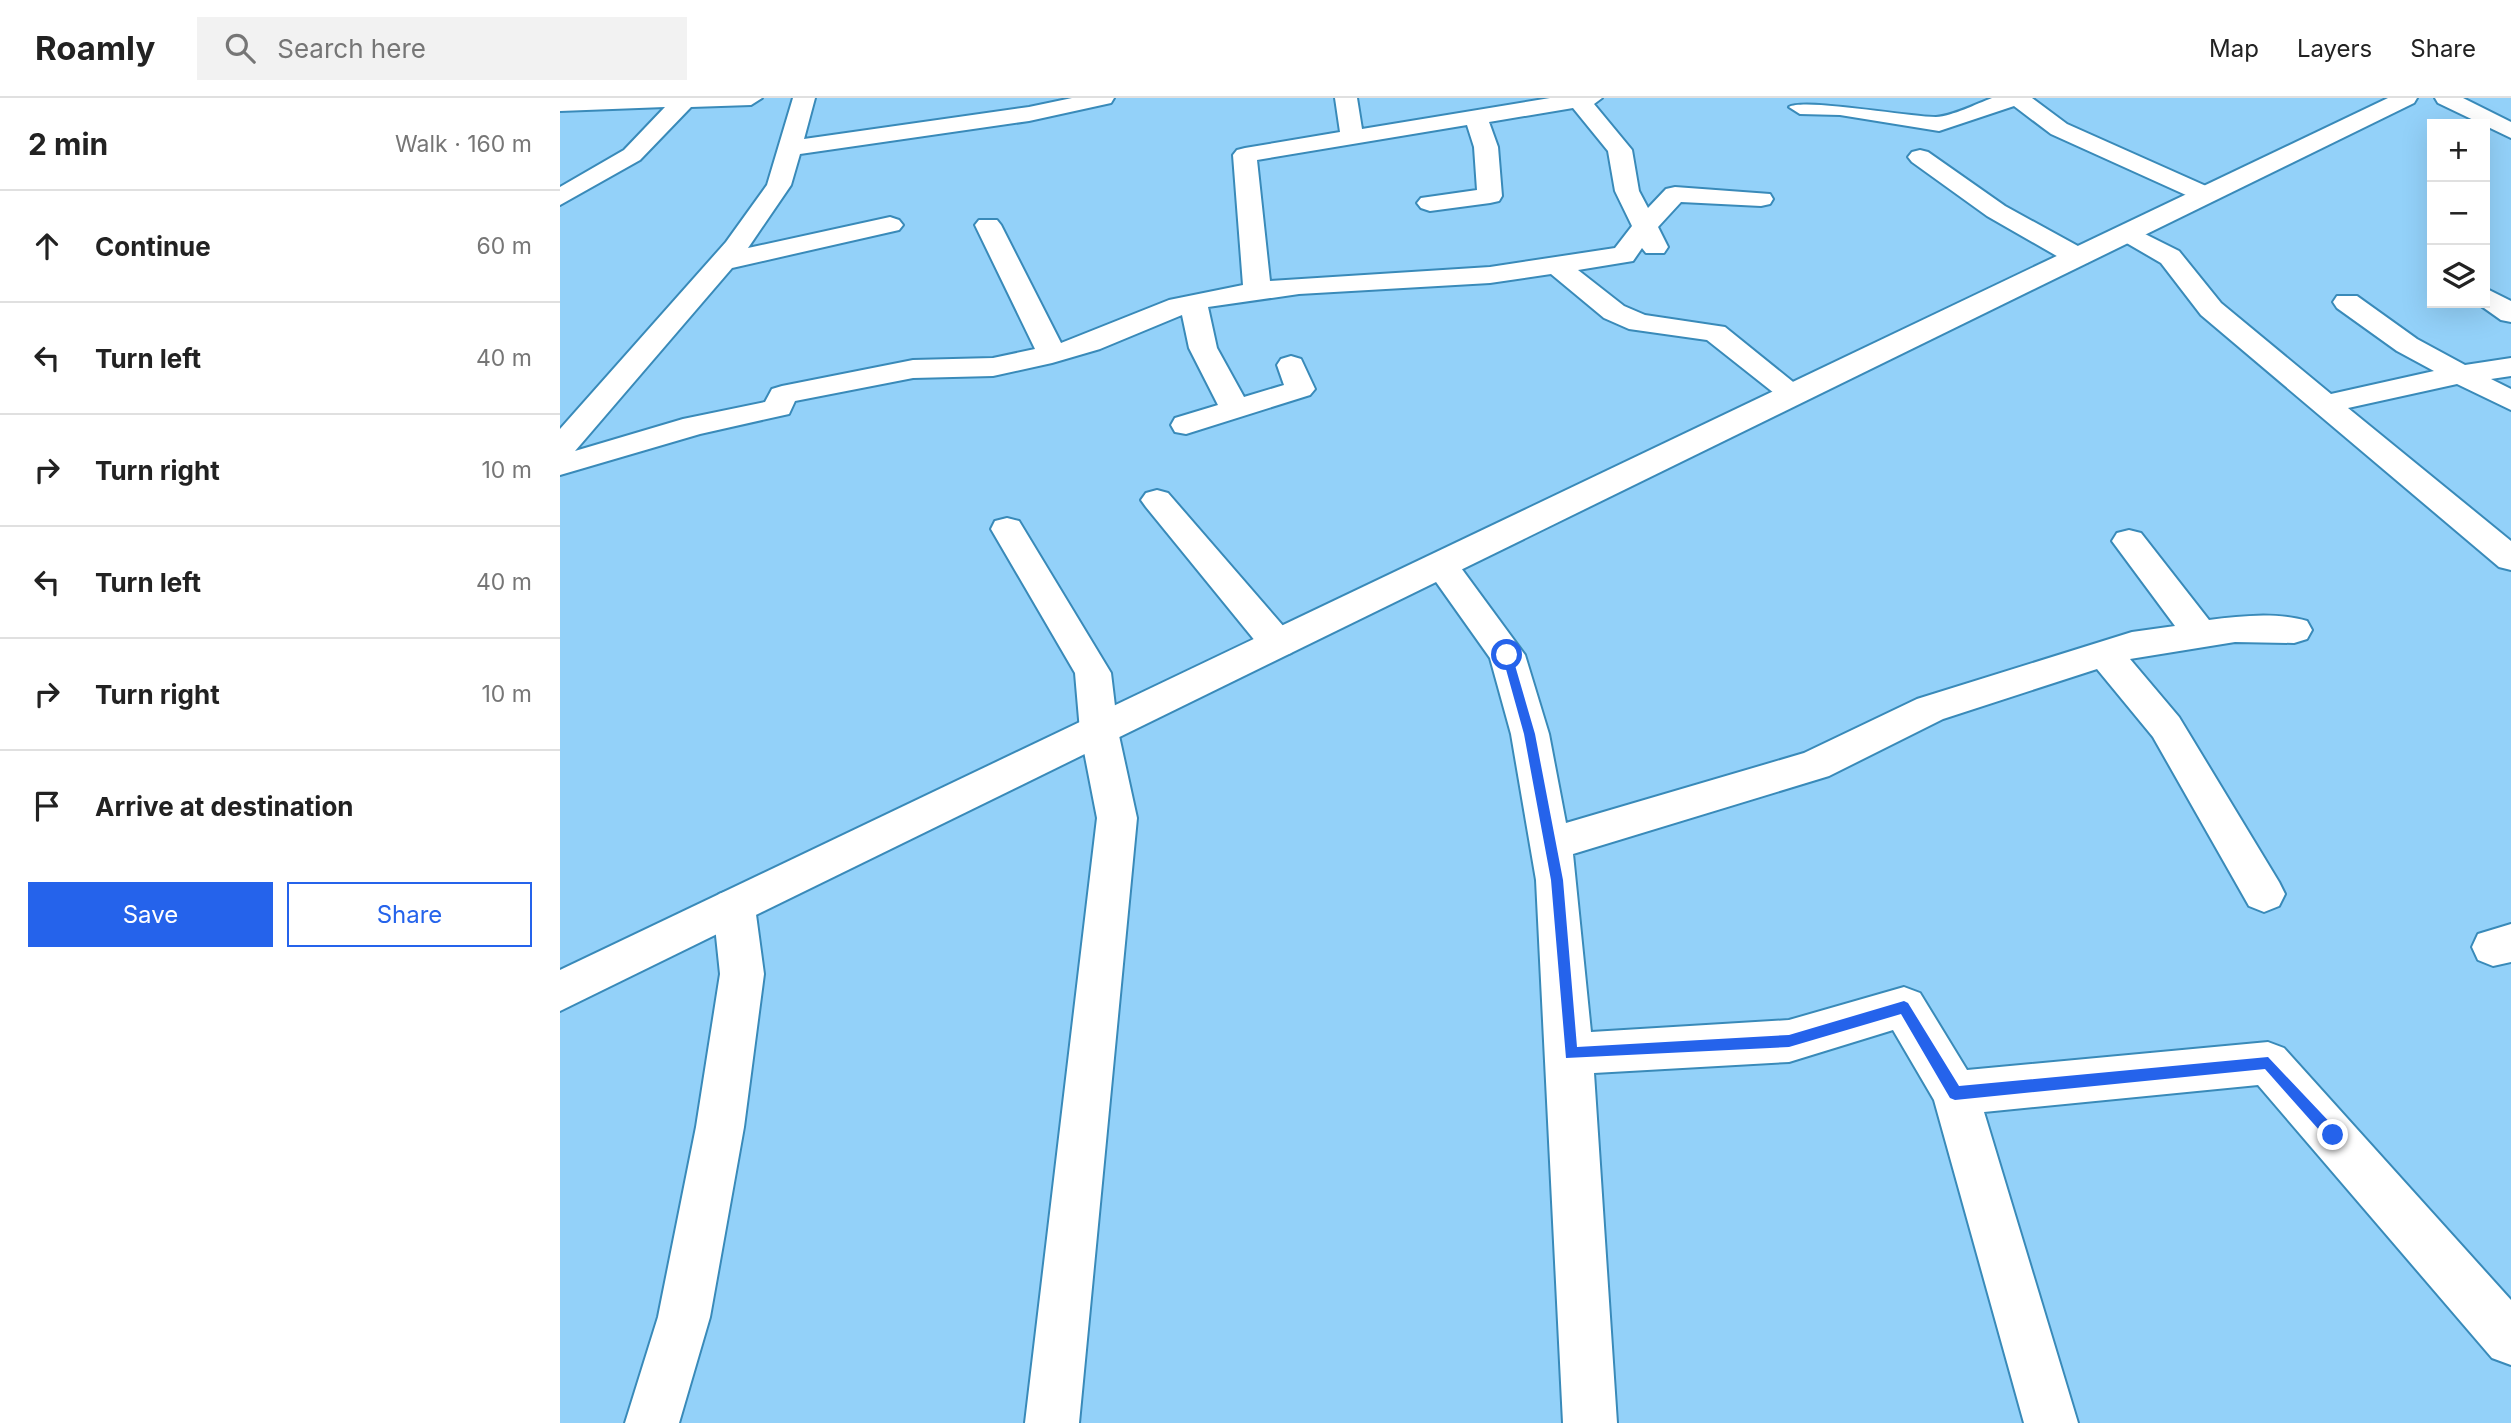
<!DOCTYPE html>
<html lang="en">
<head>
<meta charset="utf-8">
<style>
  :root { --surface:#fff; --page:#f2f2f2; --text:#222; --muted:#767676; --line:#e0e0e0; --accent:#2563eb }
  body { margin:0; font-family:Inter,sans-serif; background:var(--page); color:var(--text) }
  .controls { position:absolute; right:21px; top:21px; display:grid; overflow:hidden; border-radius:0px; box-shadow:0 7px 28px #0002 }
  .controls button { width:63px; height:63px; display:grid; place-items:center; padding:0; border:0; border-bottom:2px solid var(--line); background:var(--surface); color:var(--text); font:35px sans-serif }
  .stop { position:absolute; width:21px; height:21px; margin:-16px; border:5px solid #2563eb; border-radius:50%; background:#fff }
  .stop.end { background:#2563eb; border-color:#fff; box-shadow:0 2px 7px #0008 }
  .list { margin:0; padding:0; list-style:none }
  h2 { display:flex; justify-content:space-between; align-items:center; height:91px; margin:0; padding:0 28px; font-size:30px }
  h2 small { font-size:23px; font-weight:400; color:var(--muted) }
  .list li { display:grid; grid-template-columns:46px 1fr auto; gap:21px; align-items:center; box-sizing:border-box; height:112px; padding:0 28px; border-top:2px solid var(--line) }
  .list b { display:block; font-size:26px; white-space:nowrap }
  .list em { font-size:23px; font-style:normal; color:var(--muted) }
  .actions { display:flex; gap:14px; padding:21px 28px }
  .actions a { flex:1; padding:16px 0; border:2px solid var(--accent); border-radius:0px; text-align:center; font-size:24px; color:var(--accent) }
  .actions .main { background:var(--accent); color:#fff }
  .icon { flex:none; width:38px; height:38px; fill:none; stroke:currentColor; stroke-width:2; stroke-linecap:round; stroke-linejoin:round }
  .map { position:relative; flex:none; width:1951px; height:1325px; overflow:hidden }
  header { display:flex; align-items:center; gap:42px; box-sizing:border-box; height:98px; padding:0 35px; background:var(--surface); border-bottom:2px solid var(--line) }
  header strong { font-size:33px }
  nav { display:flex; gap:38px; margin-inline-start:auto; font-size:24px }
  .search { width:490px; height:63px; background:var(--page); display:flex; align-items:center; gap:18px; box-sizing:border-box; padding:0 24px; border-radius:0px; color:var(--muted); font-size:26px }
  main { display:flex }
  aside { flex:1; background:var(--surface) }
  .map>svg:first-child { display:block }
</style>
</head>
<body>
<header>
<strong>Roamly</strong>
<div class="search"><svg class="icon" aria-label="search" viewBox="0 0 24 24"><circle cx="10" cy="10" r="6"/><path d="M15 15l6 6"/></svg>Search here</div>
<nav><a>Map</a><a>Layers</a><a>Share</a></nav>
</header>
<main>
<aside>
<h2>2 min<small>Walk · 160 m</small></h2>
<ul class="list">
<li><svg class="icon" aria-label="ahead" viewBox="0 0 24 24"><path d="M12 20V5M6 11l6-6 6 6"/></svg><div><b>Continue</b></div><em>60 m</em></li>
<li><svg class="icon" aria-label="left" viewBox="0 0 24 24"><path d="M17 20v-9H6M10 6l-5 5 5 5"/></svg><div><b>Turn left</b></div><em>40 m</em></li>
<li><svg class="icon" aria-label="right" viewBox="0 0 24 24"><path d="M7 20v-9h11M14 6l5 5-5 5"/></svg><div><b>Turn right</b></div><em>10 m</em></li>
<li><svg class="icon" aria-label="left" viewBox="0 0 24 24"><path d="M17 20v-9H6M10 6l-5 5 5 5"/></svg><div><b>Turn left</b></div><em>40 m</em></li>
<li><svg class="icon" aria-label="right" viewBox="0 0 24 24"><path d="M7 20v-9h11M14 6l5 5-5 5"/></svg><div><b>Turn right</b></div><em>10 m</em></li>
<li><svg class="icon" aria-label="arrive" viewBox="0 0 24 24"><path d="M6 21V4h12l-3 4 3 4H6"/></svg><div><b>Arrive at destination</b></div></li>
</ul>
<div class="actions"><a class="main">Save</a><a>Share</a></div>
</aside>
<div class="map">
<svg width="1951" height="1325" viewBox="0 0 1951 1325">
  <rect width="100%" height="100%" fill="#93d1f9"/>
  <g fill="none" stroke-linecap="round" stroke-linejoin="round">
    <!-- street casing -->
    <g stroke="#398ab9" stroke-width="4">
      <path id="street" d="M0,0h202l-11,7 -60,2 -51,53 -80,45v-18l64,-37 41,-43 -105,4z
        M233,0h22l-11,41 225,-32 43,-9h42l-3,5 -82,18 -229,33 -9,31 -43,63 142,-31 9,3 4,5 -4,5 -167,38 -157,183 108,-32 82,-17 7,-13 10,-3 131,-26 80,-2 42,-9 -60,-124 4,-5h18l4,5 60,118 108,-43 74,-15 -10,-130 4,-5 8,-2 95,-16 -5,-34h22l5,31 188,-31h52l-8,6 38,46 7,41 9,17 18,-19 9,-2 95,7 3,5 -3,5 -9,2 -80,-4 -23,25 10,20 -4,6h-18l-4,-5 -9,13 -55,9 46,36 21,9 80,12 83,67 -5,6 -10,3 -10,-3 -76,-60 -78,-11 -25,-11 -53,-44 -61,9 -191,11 -91,13 9,41 27,49 40,-12 -7,-20 4,-6 10,-3 10,3 14,30 -5,6 -124,39 -11,-2 -4,-7 4,-7 43,-13 -29,-57 -7,-33 -82,34 -48,14 -59,13 -80,2 -118,23 -6,13 -89,20 -140,41v-46l166,-187 41,-57zM1013,10l35,43 7,40 17,35 -17,22 -125,19 -220,14 -13,-121 210,-35 7,22 3,43 -56,8 -4,5 4,5 9,3 60,-8 9,-2 3,-5 -4,-49 -9,-25z
        M1432,0h40l35,26 148,66 3,5 -3,5h-18l-146,-66 -37,-28 -75,25 -99,-16 -40,-1 -11,-7c15,-9 120,10 147,10 17,-1 40,-13 56,-19z
        M1875,0h28l48,24v16l-73,-35z
        M1360,52l8,2 77,54 82,45 4,6 -4,6h-18l-82,-47 -75,-54 -4,-5 4,-5z
        M1567,127l52,26 42,52 110,91 103,-23 -37,-20 -60,-43 -4,-6 4,-6h20l60,43 48,26 46,-7v18l-20,3 20,10v21l-54,-26 -109,24 163,133v29l-12,-3 -298,-252 -40,-52 -43,-25 -4,-5 4,-5z
        M1925,190l26,13v21l-10,-2 -24,-17h8z
        M597,392l11,3 123,142 5,9 -5,9 -13,4 -13,-4 -119,-146 -5,-7 5,-7z
        M447,420l12,3 92,152 7,58 19,87 -58,605h-54l72,-605 -17,-87 -5,-58 -84,-144 4,-8z
        M1569,432l12,3 68,87c31,-4 67,-8 98,1l5,9 -5,9 -13,4 -59,-1 -105,17 49,58 100,165 6,12 -6,12 -15,6 -15,-6 -96,-169 -56,-68 -154,50 -114,57 -256,78 18,178 198,-12 115,-33 16,6 47,77 301,-28 16,6 227,252v65l-19,-7 -234,-273 -274,27 94,311h-54l-90,-323 -41,-70 -104,32 -195,11 23,350h-54l-27,-543 -25,-146 -21,-76 -66,-93 5,-8 12,-4 12,4 72,98 24,79 17,89 238,-70 113,-54 215,-67 43,-6 -63,-85 5,-8z
        M174,791l15,5 6,13 9,67 -20,153 -34,190 -31,106h-54l33,-106 38,-190 24,-153 -7,-67 6,-13z
        M1951,826v38l-18,4 -15,-6 -6,-13 6,-13z"/>
    </g>
    <!-- secondary casing -->
    <g stroke="#398ab9" stroke-width="4">
      <path id="secondary" d="M1828,0h29l-3,5 -1854,908v-41z"/>
    </g>
    <!-- street -->
    <use href="#street" fill="#fff" fill-rule="evenodd"/>
    <!-- secondary -->
    <use href="#secondary" fill="#fff" fill-rule="evenodd"/>
  </g>
  <!-- route -->
  <path fill="#2563eb" d="M947,553l5,4 23,79 28,146 14,167 212,-12 115,-34 4,2 51,83 309,-29 70,74v9h-10l-63,-71 -310,31 -5,-2 -49,-84 -112,33 -223,11 -15,-178 -27,-146 -22,-79z"/>
</svg>
<div class="controls">
<button>+</button>
<button>−</button>
<button><svg class="icon" aria-label="layers" viewBox="0 0 24 24"><path d="M12 4l9 5-9 5-9-5zM3 14l9 5 9-5"/></svg></button>
</div>
<div class="stop" style="left:947px;top:557px"></div>
<div class="stop end" style="left:1773px;top:1037px"></div>
</div>
</main>
</body>
</html>
